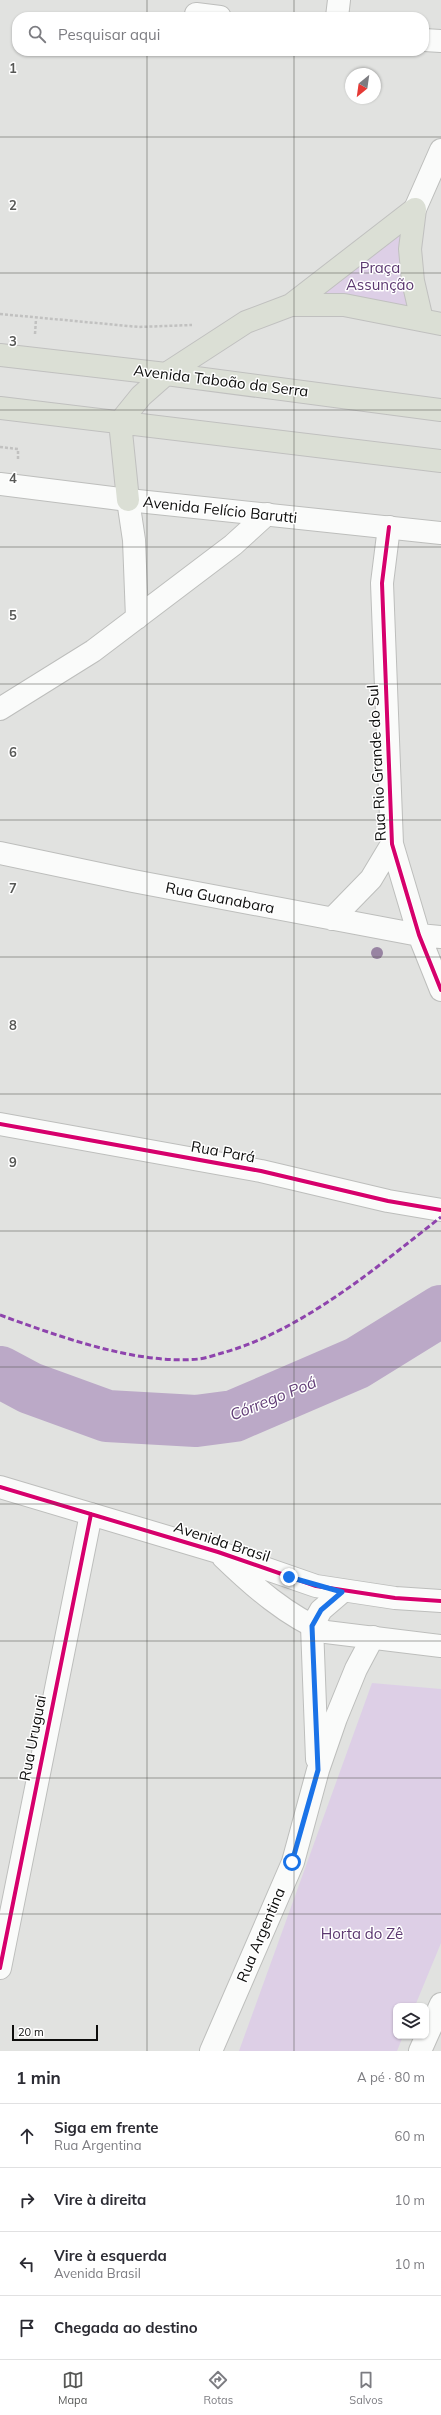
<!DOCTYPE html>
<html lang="pt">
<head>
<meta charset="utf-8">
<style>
  :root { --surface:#fff; --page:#f7f7f7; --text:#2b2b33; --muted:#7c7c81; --line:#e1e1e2; --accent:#575856 }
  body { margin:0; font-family:Mulish,sans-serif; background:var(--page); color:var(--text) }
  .controls { position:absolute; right:12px; bottom:12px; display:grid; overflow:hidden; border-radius:8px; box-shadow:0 1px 3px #0004 }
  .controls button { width:36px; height:36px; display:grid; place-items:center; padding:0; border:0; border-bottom:1px solid var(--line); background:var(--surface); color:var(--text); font:20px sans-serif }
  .compass { position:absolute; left:345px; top:68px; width:36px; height:36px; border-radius:50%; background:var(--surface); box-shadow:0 1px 3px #0004; rotate:209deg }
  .scale { position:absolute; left:12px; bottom:10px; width:86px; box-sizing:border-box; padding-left:4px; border:2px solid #0d0d0c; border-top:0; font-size:11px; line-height:14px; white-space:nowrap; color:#0d0d0c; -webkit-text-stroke:3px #fff; paint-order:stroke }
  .stop { position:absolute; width:12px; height:12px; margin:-9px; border:3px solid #1a73e8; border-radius:50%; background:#fff }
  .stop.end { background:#1a73e8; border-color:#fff; box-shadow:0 1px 4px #0008 }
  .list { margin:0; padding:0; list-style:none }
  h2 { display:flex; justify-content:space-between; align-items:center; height:52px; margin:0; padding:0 16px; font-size:17px }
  h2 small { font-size:13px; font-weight:400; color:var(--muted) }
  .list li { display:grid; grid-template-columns:26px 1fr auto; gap:12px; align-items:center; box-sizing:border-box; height:64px; padding:0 16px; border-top:1px solid var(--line) }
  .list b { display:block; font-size:15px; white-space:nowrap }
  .list p { margin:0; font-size:13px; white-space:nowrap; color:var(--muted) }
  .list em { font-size:13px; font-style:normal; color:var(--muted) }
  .icon { flex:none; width:22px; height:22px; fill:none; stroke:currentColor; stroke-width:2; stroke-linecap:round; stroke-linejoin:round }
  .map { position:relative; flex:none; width:441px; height:2051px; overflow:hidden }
  .search { position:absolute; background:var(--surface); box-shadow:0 1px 3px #0004; left:12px; right:12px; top:12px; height:44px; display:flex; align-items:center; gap:10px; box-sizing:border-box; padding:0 14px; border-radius:16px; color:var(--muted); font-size:15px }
  .sheet { height:308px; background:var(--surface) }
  nav { display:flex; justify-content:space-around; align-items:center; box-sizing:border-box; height:56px; border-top:1px solid var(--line); background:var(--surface); font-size:11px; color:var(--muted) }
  nav a { display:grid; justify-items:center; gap:2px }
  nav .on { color:var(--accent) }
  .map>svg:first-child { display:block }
</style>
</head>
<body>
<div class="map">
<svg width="441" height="2051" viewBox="0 0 441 2051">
  <rect width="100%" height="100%" fill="#e1e2e0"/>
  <!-- green -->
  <path fill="#ddcfe6" d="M402,228l8,81 -93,-11z
    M372,1683l69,6v254l-26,63h-19v30h7l-6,15h-158z"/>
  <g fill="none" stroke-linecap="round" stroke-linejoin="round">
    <!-- river -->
    <path stroke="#bba9c7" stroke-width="52" d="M0,1372l30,16 77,28 89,5 38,-5 123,-53 84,-52"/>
    <!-- street casing -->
    <g stroke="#bdbebc" stroke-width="24">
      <path id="street" d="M196,14l24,3
        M337,17l2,-17
        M424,40l17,1
        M415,209l26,-59
        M128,500l6,40 3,78
        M389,527l-7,56 10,261 27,91 22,55
        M0,709l93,-58 140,-106 34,-31
        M0,853l133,28 286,54 22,2
        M332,919l39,-40 21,-35
        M0,1124l261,47 127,30 53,9
        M312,1626l5,133
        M0,1968l91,-454
        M211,2051l82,-189 25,-92 18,-52 20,-49 17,-32
        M420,2051l21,-47"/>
    </g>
    <!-- secondary casing -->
    <g stroke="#bdbebc" stroke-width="24">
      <path id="secondary" d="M0,484l128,16 313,33
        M0,1487l218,65 98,34 79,12 46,3
        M223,1557c30,29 64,59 103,75l115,14
        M312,1626l9,-16 21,-18"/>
    </g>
    <!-- highway casing -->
    <g stroke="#c0c0bf" stroke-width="24">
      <path id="highway" d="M415,209l-5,40 3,32 9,39
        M291,305h53l97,19
        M0,355l166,19 275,36
        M0,408l441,53
        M128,500l-8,-78 21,-26 25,-22 80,-52 45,-17 124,-96"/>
    </g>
    <!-- path -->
    <path stroke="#c1c1c0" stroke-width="2.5" stroke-dasharray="3 2" stroke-linecap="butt" d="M0,314l139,13 53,-2
      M35,334l1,-15
      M0,447l18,2v11"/>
    <!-- street -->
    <use href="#street" stroke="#fafbfa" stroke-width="22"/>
    <!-- secondary -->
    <use href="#secondary" stroke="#fafbfa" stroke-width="22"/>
    <!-- highway -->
    <use href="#highway" stroke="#dbdfd5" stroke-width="22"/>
    <!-- quiet -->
    <path stroke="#8e44ad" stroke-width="3" stroke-dasharray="6 3" stroke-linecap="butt" d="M0,1315c58,21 136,50 199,44 8,-1 16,-4 23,-6 80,-22 155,-86 219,-136"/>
    <!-- cycleway casing -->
    <g stroke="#fff" stroke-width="6">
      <path id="cycleway" d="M389,527l-7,56 10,261 27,91 22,55
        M0,1124l261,47 127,30 53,9
        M0,1487l218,65 98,34 79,12 46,3
        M0,1968l91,-454"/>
    </g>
    <!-- cycleway -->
    <use href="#cycleway" stroke="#d6006c" stroke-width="4"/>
  </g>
  <!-- trees -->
  <circle fill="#9884a2" cx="377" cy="953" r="6"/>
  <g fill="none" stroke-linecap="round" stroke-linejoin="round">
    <!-- route -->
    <path stroke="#1a73e8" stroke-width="5" d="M289,1577l53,15 -21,18 -9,16 6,144 -26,92"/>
  </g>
  <!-- grid -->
  <path fill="none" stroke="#575856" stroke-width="1" stroke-opacity="0.55" d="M147,0v17M294,0v17M147,51v2000M294,51v2000M0,137h441M0,273h441M0,410h441M0,547h441M0,684h441M0,820h441M0,957h441M0,1094h441M0,1231h441M0,1367h441M0,1504h441M0,1641h441M0,1778h441M0,1914h441"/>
  <g text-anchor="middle" stroke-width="3" stroke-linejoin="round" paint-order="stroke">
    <!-- park labels -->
    <g font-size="15" fill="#5c3870" stroke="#fff">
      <text x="380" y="273">Praça<tspan x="380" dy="17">Assunção</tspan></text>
      <text x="362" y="1939">Horta do Zê</text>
    </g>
    <!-- street labels -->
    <g font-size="15" fill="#0d0d0c" stroke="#fff">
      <text transform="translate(221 381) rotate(7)" y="5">Avenida Taboão da Serra</text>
      <text transform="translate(220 510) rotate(6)" y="5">Avenida Felício Barutti</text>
      <text transform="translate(377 763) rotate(-93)" y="5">Rua Rio Grande do Sul</text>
      <text transform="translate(220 898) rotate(11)" y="5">Rua Guanabara</text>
      <text transform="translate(223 1152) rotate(10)" y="5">Rua Pará</text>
      <text transform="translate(222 1542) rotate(18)" y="5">Avenida Brasil</text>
      <text transform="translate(33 1738) rotate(-79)" y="5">Rua Uruguai</text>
      <text transform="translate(261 1935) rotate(-67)" y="5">Rua Argentina</text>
    </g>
    <!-- water labels -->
    <g font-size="16" font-style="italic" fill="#623e77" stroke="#fff">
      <text transform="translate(273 1398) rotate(-22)" y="6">Córrego Poá</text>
    </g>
  </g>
  <g font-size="13" text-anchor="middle" font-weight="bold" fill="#575856" stroke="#fff" stroke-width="3" stroke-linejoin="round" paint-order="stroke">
    <text x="13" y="73">1</text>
    <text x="13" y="210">2</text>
    <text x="13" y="346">3</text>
    <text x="13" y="483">4</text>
    <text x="13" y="620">5</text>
    <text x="13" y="757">6</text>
    <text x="13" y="893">7</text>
    <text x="13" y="1030">8</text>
    <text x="13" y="1167">9</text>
  </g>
</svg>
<div class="controls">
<button><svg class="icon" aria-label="layers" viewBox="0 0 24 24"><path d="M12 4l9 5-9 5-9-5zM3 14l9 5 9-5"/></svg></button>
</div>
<svg class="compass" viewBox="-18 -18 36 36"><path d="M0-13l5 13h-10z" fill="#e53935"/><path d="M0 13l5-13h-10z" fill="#7c7c81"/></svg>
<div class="scale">20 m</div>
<div class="stop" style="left:292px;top:1862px"></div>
<div class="stop end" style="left:289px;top:1577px"></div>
<div class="search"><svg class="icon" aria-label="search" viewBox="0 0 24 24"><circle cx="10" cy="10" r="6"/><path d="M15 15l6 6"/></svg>Pesquisar aqui</div>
</div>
<section class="sheet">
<h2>1 min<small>A pé · 80 m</small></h2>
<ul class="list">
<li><svg class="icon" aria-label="ahead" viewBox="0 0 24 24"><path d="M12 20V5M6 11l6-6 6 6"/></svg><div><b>Siga em frente</b><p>Rua Argentina</p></div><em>60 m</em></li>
<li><svg class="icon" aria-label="right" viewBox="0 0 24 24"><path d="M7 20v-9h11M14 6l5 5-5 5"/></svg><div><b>Vire à direita</b></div><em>10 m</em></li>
<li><svg class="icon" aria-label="left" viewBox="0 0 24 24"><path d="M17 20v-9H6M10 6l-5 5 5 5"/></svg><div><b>Vire à esquerda</b><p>Avenida Brasil</p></div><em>10 m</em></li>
<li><svg class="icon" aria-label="arrive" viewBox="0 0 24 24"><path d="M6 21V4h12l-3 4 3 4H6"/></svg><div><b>Chegada ao destino</b></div></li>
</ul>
</section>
<nav>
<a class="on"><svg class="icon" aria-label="map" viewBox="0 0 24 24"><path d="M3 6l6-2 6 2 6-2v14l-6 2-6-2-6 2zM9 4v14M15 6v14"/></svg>Mapa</a>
<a><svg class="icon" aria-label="directions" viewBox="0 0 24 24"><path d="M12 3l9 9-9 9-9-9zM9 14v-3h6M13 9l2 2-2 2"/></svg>Rotas</a>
<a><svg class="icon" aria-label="saved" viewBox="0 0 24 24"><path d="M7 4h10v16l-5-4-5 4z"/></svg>Salvos</a>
</nav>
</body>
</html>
